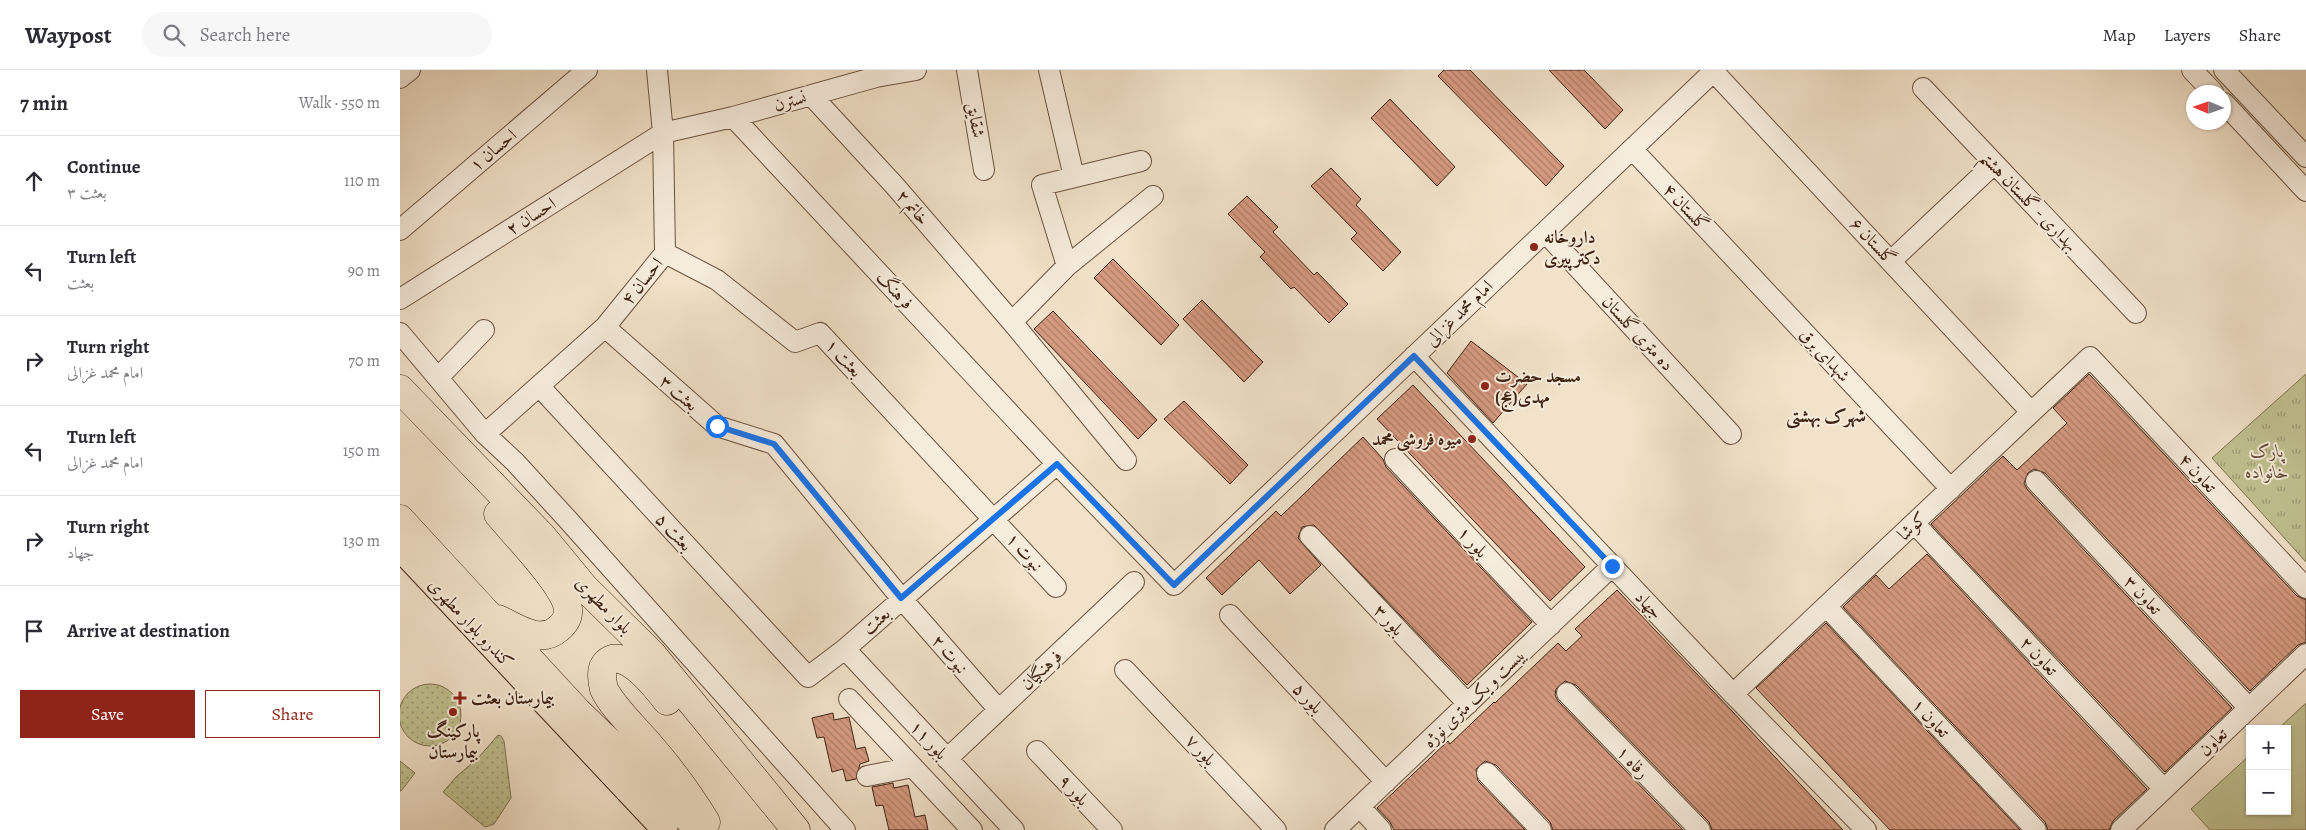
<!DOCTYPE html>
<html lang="en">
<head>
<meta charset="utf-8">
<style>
  :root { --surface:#fff; --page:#f7f7f7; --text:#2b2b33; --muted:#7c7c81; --line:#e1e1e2; --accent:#8f2418 }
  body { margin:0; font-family:Alegreya,Amiri,serif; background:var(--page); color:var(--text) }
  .controls { position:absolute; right:15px; bottom:15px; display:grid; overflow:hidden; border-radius:0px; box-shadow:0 1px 4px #0004 }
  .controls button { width:45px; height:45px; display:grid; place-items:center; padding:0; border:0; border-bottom:1px solid var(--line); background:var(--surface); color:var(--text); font:25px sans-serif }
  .compass { position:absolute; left:1786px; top:15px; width:45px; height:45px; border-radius:50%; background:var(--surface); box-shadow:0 1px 4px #0004; rotate:272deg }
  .stop { position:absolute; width:15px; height:15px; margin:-11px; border:4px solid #1a73e8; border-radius:50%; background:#fff }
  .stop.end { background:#1a73e8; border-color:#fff; box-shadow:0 1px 5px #0008 }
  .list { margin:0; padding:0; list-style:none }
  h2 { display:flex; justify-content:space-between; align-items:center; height:65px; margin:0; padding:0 20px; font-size:21px }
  h2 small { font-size:16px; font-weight:400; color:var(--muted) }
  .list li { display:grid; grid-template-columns:32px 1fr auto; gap:15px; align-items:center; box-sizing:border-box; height:90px; padding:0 20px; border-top:1px solid var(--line) }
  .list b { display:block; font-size:19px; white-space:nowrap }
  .list p { margin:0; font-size:16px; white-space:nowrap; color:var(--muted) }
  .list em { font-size:16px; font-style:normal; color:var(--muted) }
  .actions { display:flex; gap:10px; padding:15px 20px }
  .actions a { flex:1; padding:11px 0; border:1px solid var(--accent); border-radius:0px; text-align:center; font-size:18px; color:var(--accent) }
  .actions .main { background:var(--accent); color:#fff }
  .icon { flex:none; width:28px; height:28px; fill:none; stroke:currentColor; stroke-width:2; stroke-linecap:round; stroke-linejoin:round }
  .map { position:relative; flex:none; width:1906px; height:760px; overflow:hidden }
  header { display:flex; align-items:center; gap:30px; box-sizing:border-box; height:70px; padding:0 25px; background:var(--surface); border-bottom:1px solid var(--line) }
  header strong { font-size:24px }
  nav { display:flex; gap:28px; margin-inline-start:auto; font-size:18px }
  .search { width:350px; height:45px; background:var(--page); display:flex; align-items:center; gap:12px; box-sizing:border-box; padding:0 18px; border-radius:28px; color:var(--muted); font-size:19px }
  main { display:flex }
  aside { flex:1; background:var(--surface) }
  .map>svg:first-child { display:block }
</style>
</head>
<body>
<header>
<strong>Waypost</strong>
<div class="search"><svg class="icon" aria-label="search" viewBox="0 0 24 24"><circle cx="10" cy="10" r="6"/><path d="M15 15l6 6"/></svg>Search here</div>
<nav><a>Map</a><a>Layers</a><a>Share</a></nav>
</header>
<main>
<aside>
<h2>7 min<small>Walk · 550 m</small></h2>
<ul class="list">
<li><svg class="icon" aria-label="ahead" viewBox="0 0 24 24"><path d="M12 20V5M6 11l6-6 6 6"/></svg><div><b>Continue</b><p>بعثت ۳</p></div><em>110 m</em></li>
<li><svg class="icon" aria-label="left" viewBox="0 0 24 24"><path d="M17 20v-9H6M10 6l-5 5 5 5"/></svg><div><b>Turn left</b><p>بعثت</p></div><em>90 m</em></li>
<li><svg class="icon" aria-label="right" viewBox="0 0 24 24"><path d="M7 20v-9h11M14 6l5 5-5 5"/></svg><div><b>Turn right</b><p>امام محمد غزالی</p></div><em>70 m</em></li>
<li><svg class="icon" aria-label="left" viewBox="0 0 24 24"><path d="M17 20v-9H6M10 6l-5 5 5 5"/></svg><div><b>Turn left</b><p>امام محمد غزالی</p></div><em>150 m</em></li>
<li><svg class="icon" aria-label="right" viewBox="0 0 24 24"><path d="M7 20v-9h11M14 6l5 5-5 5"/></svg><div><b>Turn right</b><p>جهاد</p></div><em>130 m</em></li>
<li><svg class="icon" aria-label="arrive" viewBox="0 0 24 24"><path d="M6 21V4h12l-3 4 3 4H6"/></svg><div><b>Arrive at destination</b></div></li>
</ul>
<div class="actions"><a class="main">Save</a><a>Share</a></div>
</aside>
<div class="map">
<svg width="1906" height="760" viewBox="0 0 1906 760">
  <defs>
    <pattern id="grass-dots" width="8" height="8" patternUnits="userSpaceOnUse" patternTransform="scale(1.25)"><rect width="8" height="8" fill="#c1c191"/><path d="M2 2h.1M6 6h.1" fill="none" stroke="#9e9c75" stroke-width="1.8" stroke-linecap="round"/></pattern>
    <pattern id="park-tufts" width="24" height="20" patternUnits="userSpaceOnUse" patternTransform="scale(1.25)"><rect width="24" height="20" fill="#c1c191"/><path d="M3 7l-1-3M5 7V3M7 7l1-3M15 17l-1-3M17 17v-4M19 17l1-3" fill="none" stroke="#9e9c75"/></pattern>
    <pattern id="building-back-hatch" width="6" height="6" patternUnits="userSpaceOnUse" patternTransform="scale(1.25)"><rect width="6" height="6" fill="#d69a81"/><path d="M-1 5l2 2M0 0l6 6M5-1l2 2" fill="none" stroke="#af7d68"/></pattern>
  </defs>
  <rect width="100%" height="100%" fill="#f1e2c9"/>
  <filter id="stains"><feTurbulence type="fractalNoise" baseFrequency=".004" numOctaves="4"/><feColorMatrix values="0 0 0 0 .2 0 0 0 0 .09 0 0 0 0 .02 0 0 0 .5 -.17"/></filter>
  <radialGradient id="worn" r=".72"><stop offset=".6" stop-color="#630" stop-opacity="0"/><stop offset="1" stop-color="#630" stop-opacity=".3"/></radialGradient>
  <!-- grass -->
  <path fill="url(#grass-dots)" stroke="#807252" d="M-1 645a31 31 0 1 1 62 0a31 31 0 1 1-62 0Z
    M98,665l3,1 3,5 7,57 -17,26 -9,3 -42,-35 13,-15 23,-20z
    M0,691l15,12 -14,18h-1z"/>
  <!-- park -->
  <path fill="url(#park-tufts)" stroke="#807252" d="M1906,304v188l-94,-104z"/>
  <!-- pitch -->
  <path fill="#c1c191" stroke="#807252" d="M1906,633v127h-96l-19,-21 59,-54v56h37v-82h-9z"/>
  <!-- building -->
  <path fill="url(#building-back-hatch)" stroke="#3f2312" d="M1044,0h26l94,96 -18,20 -108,-110z
    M1149,0h35l39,40 -18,19z
    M990,29l65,68 -18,19 -66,-68z
    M931,98l30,31 -5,6 45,47 -18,19 -32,-32 6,-6 -46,-47z
    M847,126l31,31 -5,5 41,43 3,-3 31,32 -19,19 -35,-36 -3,2 -31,-32 5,-5 -37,-38z
    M713,189l66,66 -18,20 -67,-67z
    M802,230l61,62 -19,20 -61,-63z
    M653,241l104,109 -19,19 -104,-110z
    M1071,271l56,43 -34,39 -46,-50z
    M1689,304l208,222 9,4v42l-8,3 -48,46 -205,-218 -11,-4 -6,4 -4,10 3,6 205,219 -67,64 -234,-248 72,-68 14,14 50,-47 -14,-15z
    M1013,315l172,182 -35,34 -173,-182z
    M784,331l64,64 -18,19 -66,-65z
    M963,367l20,22 3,8 146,155 -65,63 -153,-160 -12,2 -4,11 23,27 -31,29 -31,-34 -37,35 -16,-17 70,-67 5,5z
    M1527,484l220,235 -34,32 -4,9h-61l-3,-8 -202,-215 33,-32 13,14z
    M1217,520l115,121 111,119h-131l-3,-8 -133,-137 -11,-4 -9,8 -1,6 3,6 125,129h-130l-3,-8 -54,-57 -11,-4 -9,8 2,12 47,49h-131l-4,-8 -13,-14 71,-67 2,3 44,-42 1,1 63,-60 8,8 16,-15 -7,-7z
    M1426,553l194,207h-130l-134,-142z
    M433,643l1,7 15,-3 7,32 9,-2 4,14 -9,3 -4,15 -10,2 -3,-12 -11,3 -8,-35 -7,1 -5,-20z
    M493,713l1,5 14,-3 7,32 10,-2 3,15h-39l-6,-25 -7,1 -4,-19z"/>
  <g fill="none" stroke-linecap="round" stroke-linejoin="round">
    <!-- minor casing -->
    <g stroke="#6c5340" stroke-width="22">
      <path id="minor" d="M567,0l17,100
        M649,0l25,107
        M1792,0l21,22
        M1824,0l82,87
        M1313,1l318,341
        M0,8l10,-8
        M1523,18l213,225
        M411,25l84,91 117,136
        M1824,33l82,88
        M333,47l324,347 117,121 541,-515
        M1232,79l319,340
        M0,160l187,-160
        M1145,162l186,202
        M265,183l52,27 78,62 25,-9 236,254
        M1491,191l103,-97
        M667,196l-25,-81 99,-24
        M0,229l263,-166 70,-16 143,-40 40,-7
        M205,257l112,99 57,18 127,154 98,112
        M0,263l85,101 30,28 54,59 276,309
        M1014,286l319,338 133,136
        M38,308l46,-48
        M140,317l268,290 37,-28 212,-185
        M85,364l120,-107 60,-74 -2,-120 -6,-63
        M995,389l156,166
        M726,390l-114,-138 55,-56 86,-70
        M1636,411l213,227
        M1514,453l250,266
        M910,466l158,168
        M1426,536l210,224
        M830,545l156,167
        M445,579l169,181
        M725,600l151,160
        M1167,623l133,137
        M1333,624l357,-337 216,231
        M449,629l123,131
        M637,681l75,79
        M547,689l187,-177
        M1087,703l54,57
        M467,706l46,-9
        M960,737l21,23
        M935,760l277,-264
        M1721,760l185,-176"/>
    </g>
    <!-- major casing -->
    <g stroke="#3f2312" stroke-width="27">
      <path id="major" d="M0,478l265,282"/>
    </g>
    <!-- highway casing -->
    <g stroke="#3f2312" stroke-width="29">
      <path id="highway" d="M0,319l142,147 42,51 68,67 144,176
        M98,444c17,21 67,71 70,95 1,8 -4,15 -10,20 -18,16 -42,-2 -60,-10
        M0,449l178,193 122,118
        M267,631c-10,-13 -43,-56 -61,-38 -6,6 -4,19 -2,26 8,18 35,43 48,59 20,23 38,48 54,74"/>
    </g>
    <!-- minor -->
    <use href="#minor" stroke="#f6ecdc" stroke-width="20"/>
    <!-- major -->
    <use href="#major" stroke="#f1e2c9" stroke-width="25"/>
    <!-- highway -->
    <use href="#highway" stroke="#f1e2c9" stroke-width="28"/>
  </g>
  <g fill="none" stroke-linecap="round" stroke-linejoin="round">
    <!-- route -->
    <path stroke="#1a73e8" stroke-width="6" d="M317,356l57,18 127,154 156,-134 117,121 240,-229 198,210"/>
  </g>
  <!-- markers -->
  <g fill="#8f2418" stroke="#f6ecdc" stroke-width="2">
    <circle cx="1134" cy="177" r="5"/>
    <circle cx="1085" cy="316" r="5"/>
    <circle cx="1072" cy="369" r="5"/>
    <path d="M57.5 620.5h5v5h5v5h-5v5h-5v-5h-5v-5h5z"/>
    <circle cx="53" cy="642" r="5"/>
  </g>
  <g text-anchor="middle" stroke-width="4" stroke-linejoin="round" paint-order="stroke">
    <!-- street labels -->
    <g font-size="18" fill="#3f2312" stroke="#f6ecdc">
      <text transform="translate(390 31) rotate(-16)" y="6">نسترن</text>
      <text transform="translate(576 50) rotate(80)" y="6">شقایق</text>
      <text transform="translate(93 80) rotate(-40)" y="6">احسان ۱</text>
      <text transform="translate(1629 131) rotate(46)" y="6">بهداری - گلستان هشتم</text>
      <text transform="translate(513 137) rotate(49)" y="6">خاتم ۲</text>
      <text transform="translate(1286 137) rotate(47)" y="6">گلستان ۴</text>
      <text transform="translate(131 146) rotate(-32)" y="6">احسان ۲</text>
      <text transform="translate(1473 171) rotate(47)" y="6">گلستان ۶</text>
      <text transform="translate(242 211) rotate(-51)" y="6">احسان ۴</text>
      <text transform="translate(495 220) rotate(47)" y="6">فرهنگ</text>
      <text transform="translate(1059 243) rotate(-44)" y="6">امام محمد غزالی</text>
      <text transform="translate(1238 263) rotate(47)" y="6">ده متری گلستان</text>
      <text transform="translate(1425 285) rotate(47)" y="6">شهدای برق</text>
      <text transform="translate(444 288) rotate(47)" y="6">بعثت ۱</text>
      <text transform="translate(279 323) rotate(41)" y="6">بعثت ۳</text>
      <text transform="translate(1798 403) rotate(47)" y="6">تعاون ۴</text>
      <text transform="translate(1512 456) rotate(-43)" y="6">کوشا</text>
      <text transform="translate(274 462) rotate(47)" y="6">بعثت ۵</text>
      <text transform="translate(1073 472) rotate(47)" y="6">بلور ۱</text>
      <text transform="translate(625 482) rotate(48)" y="6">نبوت ۱</text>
      <text transform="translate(1743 525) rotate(47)" y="6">تعاون ۳</text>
      <text transform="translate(204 535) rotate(46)" y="6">بلوار مطهری</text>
      <text transform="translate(1249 535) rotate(47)" y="6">جهاد</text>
      <text transform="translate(989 550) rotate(47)" y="6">بلور ۳</text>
      <text transform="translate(476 551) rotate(-42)" y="6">بعثت</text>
      <text transform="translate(71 553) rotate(47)" y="6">کندرو بلوار مطهری</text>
      <text transform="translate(550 584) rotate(49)" y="6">نبوت ۲</text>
      <text transform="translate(1639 586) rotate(47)" y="6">تعاون ۲</text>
      <text transform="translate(641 600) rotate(-43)" y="6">فرهنگیان</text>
      <text transform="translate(908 628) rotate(47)" y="6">بلور ۵</text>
      <text transform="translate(1074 628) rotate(-44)" y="6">بیست و یک متری نوژه</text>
      <text transform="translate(1531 648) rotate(47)" y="6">تعاون ۱</text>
      <text transform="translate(529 670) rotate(47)" y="6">بلور ۱۱</text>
      <text transform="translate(1813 672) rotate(-44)" y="6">تعاون</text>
      <text transform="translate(801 680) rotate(47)" y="6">بلور ۷</text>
      <text transform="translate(1233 692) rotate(46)" y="6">رفاه ۱</text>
      <text transform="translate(674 720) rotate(47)" y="6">بلور ۹</text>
    </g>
    <!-- poi labels -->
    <g font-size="18" font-weight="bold" fill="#3f2312" stroke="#f6ecdc" text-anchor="start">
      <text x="1144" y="173">داروخانه<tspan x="1144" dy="21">دکتر پیری</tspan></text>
      <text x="1095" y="312">مسجد حضرت<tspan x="1095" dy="21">مهدی(عج)</tspan></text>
      <text x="1062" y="375" text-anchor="end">میوه فروشی محمد</text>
      <text x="71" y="634">بیمارستان بعثت</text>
      <text x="53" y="667" text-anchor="middle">پارکینگ<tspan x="53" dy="21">بیمارستان</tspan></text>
    </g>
    <!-- park labels -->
    <g font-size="18" font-style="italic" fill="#604a32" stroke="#f6ecdc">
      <text x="1867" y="387">پارک<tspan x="1867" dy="21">خانواده</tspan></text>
    </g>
    <!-- neighbourhood labels -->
    <g font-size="19" font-weight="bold" fill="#3f2312" stroke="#f6ecdc">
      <text x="1426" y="352">شهرک بهشتی</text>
    </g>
  </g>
  <rect width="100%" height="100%" filter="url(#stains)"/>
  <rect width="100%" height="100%" fill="url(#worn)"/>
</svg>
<div class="controls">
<button>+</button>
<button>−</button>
</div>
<svg class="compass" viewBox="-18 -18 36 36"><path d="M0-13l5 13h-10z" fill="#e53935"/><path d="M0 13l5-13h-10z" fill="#7c7c81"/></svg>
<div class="stop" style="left:317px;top:356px"></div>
<div class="stop end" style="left:1212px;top:496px"></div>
</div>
</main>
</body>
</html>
